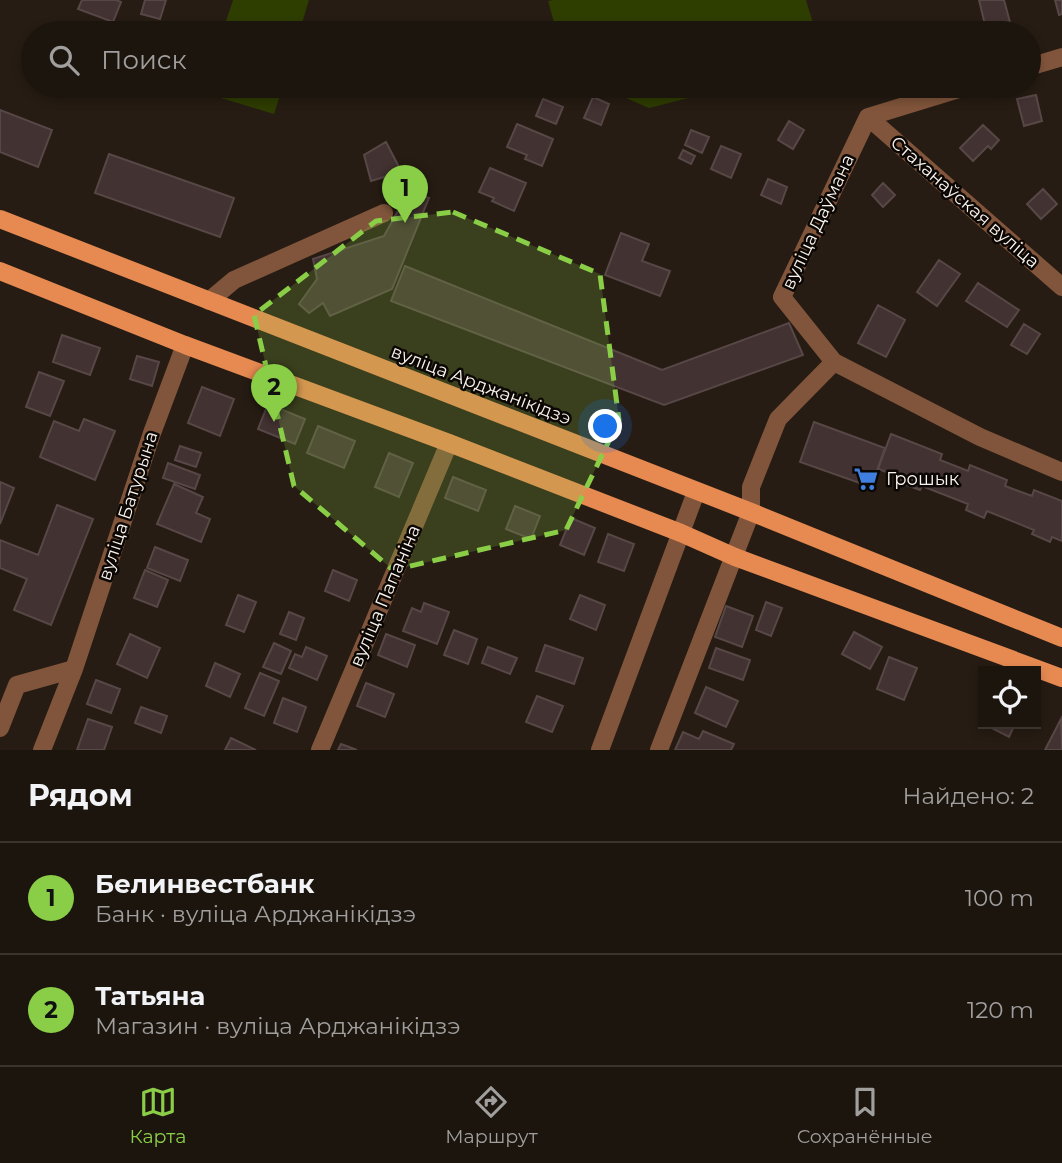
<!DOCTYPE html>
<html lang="ru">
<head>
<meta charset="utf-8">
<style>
  :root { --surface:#1c150e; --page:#29221c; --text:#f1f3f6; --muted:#a09f9e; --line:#3a342e; --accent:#8ace47 }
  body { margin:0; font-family:Montserrat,sans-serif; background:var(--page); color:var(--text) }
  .controls { position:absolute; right:21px; bottom:21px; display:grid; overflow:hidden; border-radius:0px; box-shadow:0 4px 10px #0003 }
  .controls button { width:63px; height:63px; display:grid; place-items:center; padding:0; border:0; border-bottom:2px solid var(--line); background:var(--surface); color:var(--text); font:35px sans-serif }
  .you { position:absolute; left:606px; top:427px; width:24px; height:24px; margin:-18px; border:5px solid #fff; border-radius:50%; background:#1a73e8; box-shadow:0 0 0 10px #1a73e833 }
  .badge { display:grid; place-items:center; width:46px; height:46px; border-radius:50%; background:var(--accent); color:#111; font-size:23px; font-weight:700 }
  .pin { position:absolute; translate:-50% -58px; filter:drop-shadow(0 2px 4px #0008) }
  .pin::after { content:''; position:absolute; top:37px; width:24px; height:21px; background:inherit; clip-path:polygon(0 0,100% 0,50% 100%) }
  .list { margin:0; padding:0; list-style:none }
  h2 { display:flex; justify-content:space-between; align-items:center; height:91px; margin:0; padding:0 28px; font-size:30px }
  h2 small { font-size:23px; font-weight:400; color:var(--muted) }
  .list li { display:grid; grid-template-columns:46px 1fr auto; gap:21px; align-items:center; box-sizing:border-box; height:112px; padding:0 28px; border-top:2px solid var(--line) }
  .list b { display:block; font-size:26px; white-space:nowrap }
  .list p { margin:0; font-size:23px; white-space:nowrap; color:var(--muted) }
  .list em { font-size:23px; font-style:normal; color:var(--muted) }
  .icon { flex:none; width:38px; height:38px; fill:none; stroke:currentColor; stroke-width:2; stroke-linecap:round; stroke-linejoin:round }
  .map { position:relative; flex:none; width:1062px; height:750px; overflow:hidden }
  .search { position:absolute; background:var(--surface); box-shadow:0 4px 10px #0003; left:21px; right:21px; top:21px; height:77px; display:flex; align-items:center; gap:18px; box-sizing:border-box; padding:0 24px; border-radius:38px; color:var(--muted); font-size:26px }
  .sheet { height:315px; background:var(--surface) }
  nav { display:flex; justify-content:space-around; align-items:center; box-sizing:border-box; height:98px; border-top:2px solid var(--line); background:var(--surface); font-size:19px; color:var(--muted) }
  nav a { display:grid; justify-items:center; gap:4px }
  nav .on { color:var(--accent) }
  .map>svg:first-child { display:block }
</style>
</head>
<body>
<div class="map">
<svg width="1062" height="750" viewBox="0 0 1062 750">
  <rect width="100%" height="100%" fill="#261c13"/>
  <!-- green -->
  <path fill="#2e3d00" d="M233,0h76l-10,33h-77z
    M553,0h253l10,33h-259l-9,-32z
    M206,86h77l-9,28 -70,-21z
    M598,86h138l-87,22z"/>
  <!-- building -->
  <path fill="#423231" stroke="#574746" stroke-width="2" d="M82,0h34l5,2 -8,20 -35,-13z
    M145,0h21l-6,19 -19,-5z
    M979,0h25l7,26 -24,7z
    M1055,0h7v14l-3,1z
    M1036,95l6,26 -18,5 -7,-27z
    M593,97l16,7 -8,21 -17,-7z
    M543,99l20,8 -7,17 -20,-8z
    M0,110l52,20 -14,37 -38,-15z
    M789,121l15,9 -11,19 -15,-9z
    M517,124l36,15 -11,27 -17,-7 2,-4 -20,-8z
    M983,125l16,15 -8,9 -3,-3 -15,15 -13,-13z
    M691,130l18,7 -7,16 -17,-8z
    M386,142l27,52 16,4 -37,91 -62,27 -7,-13 -14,10 -10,-9 18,-25 -4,-20 71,-23 15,-27 -15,-32 -13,4 -7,-26z
    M721,146l20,8 -10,24 -20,-9z
    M683,150l12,6 -4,8 -12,-6z
    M109,154l125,44 -14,39 -125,-44z
    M490,168l36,15 -12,28 -22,-10 2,-3 -15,-6z
    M768,179l19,8 -6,17 -20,-9z
    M883,183l12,12 -12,12 -11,-12z
    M1043,189l14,15 -16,15 -14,-15z
    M621,233l28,11 -7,17 28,10 -10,25 -55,-21z
    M939,260l21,14 -23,32 -20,-14z
    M405,266l257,104 127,-47 14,32 -139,50 -273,-104z
    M978,283l41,27 -12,17 -41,-26z
    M878,305l27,15 -19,37 -28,-14z
    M1024,324l16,10 -13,20 -16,-9z
    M62,335l38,13 -10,27 -37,-13z
    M137,356l22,6 -7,24 -22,-7z
    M39,372l25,9 -14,35 -24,-9z
    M202,387l32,12 -14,37 -32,-13z
    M268,404l37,15 -10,25 -37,-15z
    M84,419l31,12 -20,49 -55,-23 14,-36 25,10z
    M814,422l71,26 -14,39 -71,-25z
    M318,426l37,15 -11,27 -37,-15z
    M891,434l51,20 -2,6 28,11 2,-6 37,15 -2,6 27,10 2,-6 28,11v40l-10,-4 -2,5 -18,-8 2,-4 -47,-19 -3,7 -18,-8 2,-6 -46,-18 -2,4 -22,-8 2,-5 -22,-8z
    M180,446l21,7 -5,14 -21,-7z
    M389,453l24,10 -14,34 -24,-10z
    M168,463l32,12 -5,14 -32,-11z
    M453,477l33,13 -8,21 -33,-13z
    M0,482l14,6 -14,36z
    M174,484l29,13 -7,16 14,6 -9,23 -44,-18z
    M57,505l36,14 -42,106 -37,-15 13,-31 -27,-11v-28l38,15z
    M515,506l25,10 -9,23 -25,-10z
    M571,518l24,10 -11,27 -24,-10z
    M608,534l26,10 -10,27 -26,-9z
    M155,547l33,13 -8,21 -33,-13z
    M145,570l23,10 -11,27 -23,-9z
    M333,570l24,10 -8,21 -24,-10z
    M238,595l18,7 -12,30 -18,-7z
    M580,595l25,10 -9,25 -26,-11z
    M766,602l16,6 -11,28 -15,-6z
    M424,603l25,9 -12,32 -34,-13 9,-23 9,4z
    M726,606l27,10 -11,31 -27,-10z
    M289,612l15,6 -8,22 -16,-6z
    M454,630l23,9 -9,25 -24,-9z
    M854,632l28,15 -12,22 -28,-15z
    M130,634l30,14 -13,30 -30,-14z
    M386,634l29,11 -8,22 -29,-12z
    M274,643l17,8 -10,23 -18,-7z
    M545,645l38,13 -9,26 -38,-13z
    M306,647l21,9 -10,24 -28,-12 6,-14 7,3z
    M488,647l29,11 -7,16 -28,-11z
    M716,648l34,12 -7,20 -34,-12z
    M889,657l28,11 -13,32 -27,-11z
    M215,663l25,11 -10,23 -24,-11z
    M260,673l19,8 -15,35 -19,-8z
    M96,680l24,9 -9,24 -24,-9z
    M366,683l28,11 -9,23 -28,-11z
    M706,687l32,14 -12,26 -31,-14z
    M537,696l26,10 -11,26 -26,-10z
    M283,698l23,9 -9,25 -23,-9z
    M141,707l26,9 -6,17 -26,-10z
    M88,719l24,8 -8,23h-27z
    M1061,719l1,31h-17z
    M989,724h26l-6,13 -21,-11z
    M703,731l31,13 -3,6h-56l8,-18 16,7z
    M231,738l25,12h-31z
    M341,744l16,6h-19z"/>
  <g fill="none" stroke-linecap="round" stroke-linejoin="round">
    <!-- minor -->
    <path stroke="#81553b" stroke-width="18" d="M1029,67l33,-10
      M868,117l194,170
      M209,301l25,-21 150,-67
      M834,362l146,75 82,35
      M0,728l17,-43 57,-16
      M42,750l32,-81 78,-236 33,-88
      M320,750l129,-307
      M600,750l96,-258
      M659,750l92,-238v-25l27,-68 56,-57 -52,-65 86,-180 101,-31"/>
    <!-- major -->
    <path stroke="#e68a52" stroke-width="18" d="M0,219l751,293 311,126
      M0,271l185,74 264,98 232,90 54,24 327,121"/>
  </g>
  <!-- marked area -->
  <path fill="#8ace47" fill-opacity="0.2" stroke="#8ace47" stroke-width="5" stroke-dasharray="14 9" stroke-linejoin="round" d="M453,212l147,62 19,146 -53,110 -173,40 -99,-84 -40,-171 122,-94z"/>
  <!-- icons -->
  <defs>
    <g id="supermarket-bare" transform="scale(1.89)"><path d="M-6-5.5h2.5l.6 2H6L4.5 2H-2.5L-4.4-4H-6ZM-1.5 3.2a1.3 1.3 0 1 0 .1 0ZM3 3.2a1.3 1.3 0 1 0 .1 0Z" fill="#3f7fe0" stroke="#0b0704" stroke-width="2.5" paint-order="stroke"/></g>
  </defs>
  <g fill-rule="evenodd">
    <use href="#supermarket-bare" x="866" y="479"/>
  </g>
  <g text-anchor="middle" stroke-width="5" stroke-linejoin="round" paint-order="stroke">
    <!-- street labels -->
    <g font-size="18" fill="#fbf3ed" stroke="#0b0704">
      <text transform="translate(965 202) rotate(41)" y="6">Стаханаўская вуліца</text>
      <text transform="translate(818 222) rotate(-65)" y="6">вуліца Даўмана</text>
      <text transform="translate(481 385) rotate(21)" y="6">вуліца Арджанікідзэ</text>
      <text transform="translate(128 506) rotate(-72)" y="6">вуліца Батурына</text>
      <text transform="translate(385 596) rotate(-67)" y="6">вуліца Папаніна</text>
    </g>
    <!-- poi labels -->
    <g font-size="18" fill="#fbf3ed" stroke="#0b0704" text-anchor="start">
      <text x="886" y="485">Грошык</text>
    </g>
  </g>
</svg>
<div class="controls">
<button><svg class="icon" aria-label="locate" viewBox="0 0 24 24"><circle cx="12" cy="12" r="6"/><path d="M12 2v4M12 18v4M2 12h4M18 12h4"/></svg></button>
</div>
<div class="you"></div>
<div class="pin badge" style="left:405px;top:223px">1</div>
<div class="pin badge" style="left:274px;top:422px">2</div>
<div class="search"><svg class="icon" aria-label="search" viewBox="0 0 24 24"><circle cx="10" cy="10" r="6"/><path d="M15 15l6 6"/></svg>Поиск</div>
</div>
<section class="sheet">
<h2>Рядом<small>Найдено: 2</small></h2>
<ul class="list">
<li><span class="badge">1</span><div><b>Белинвестбанк</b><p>Банк · вуліца Арджанікідзэ</p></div><em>100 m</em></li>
<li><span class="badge">2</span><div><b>Татьяна</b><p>Магазин · вуліца Арджанікідзэ</p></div><em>120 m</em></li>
</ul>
</section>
<nav>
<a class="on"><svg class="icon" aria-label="map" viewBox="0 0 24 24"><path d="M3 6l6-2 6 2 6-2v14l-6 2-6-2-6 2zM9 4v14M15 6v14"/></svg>Карта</a>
<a><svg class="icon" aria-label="directions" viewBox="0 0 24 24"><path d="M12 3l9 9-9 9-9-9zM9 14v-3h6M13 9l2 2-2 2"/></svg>Маршрут</a>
<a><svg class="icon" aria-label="saved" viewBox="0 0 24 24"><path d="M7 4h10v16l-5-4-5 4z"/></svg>Сохранённые</a>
</nav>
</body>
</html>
